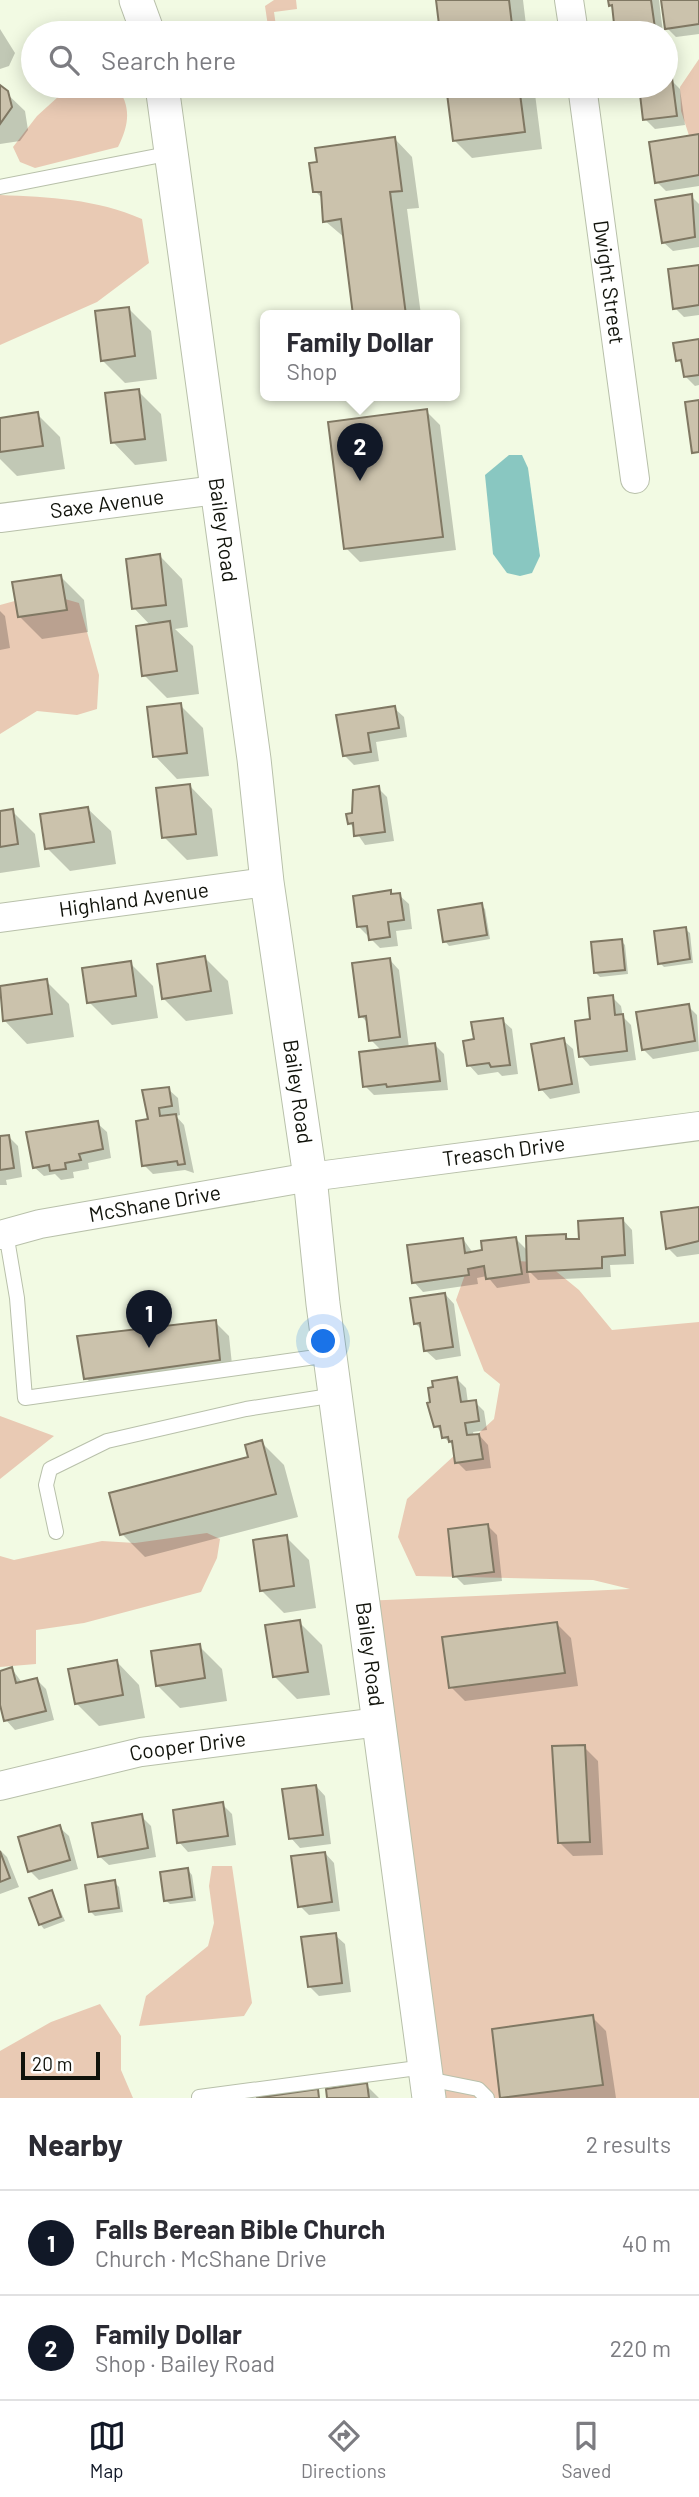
<!DOCTYPE html>
<html lang="en">
<head>
<meta charset="utf-8">
<style>
  :root { --surface:#fff; --page:#f2f2f3; --text:#2b2b33; --muted:#7c7c81; --line:#e1e1e2; --accent:#111827 }
  body { margin:0; font-family:Barlow,sans-serif; background:var(--page); color:var(--text) }
  .scale { position:absolute; left:21px; bottom:18px; width:79px; box-sizing:border-box; padding-left:7px; border:4px solid #11130b; border-top:0; font-size:19px; line-height:24px; white-space:nowrap; color:#11130b; -webkit-text-stroke:5px #fff; paint-order:stroke }
  .you { position:absolute; left:324px; top:1342px; width:24px; height:24px; margin:-18px; border:5px solid #fff; border-radius:50%; background:#1a73e8; box-shadow:0 0 0 10px #1a73e833 }
  .badge { display:grid; place-items:center; width:46px; height:46px; border-radius:50%; background:var(--accent); color:#fff; font-size:23px; font-weight:700 }
  .pin { position:absolute; translate:-50% -58px; filter:drop-shadow(0 2px 4px #0008) }
  .pin::after { content:''; position:absolute; top:37px; width:24px; height:21px; background:inherit; clip-path:polygon(0 0,100% 0,50% 100%) }
  .popup { position:absolute; left:260px; top:310px; width:200px; height:91px; box-sizing:border-box; display:grid; place-content:center; border-radius:10px; background:var(--surface); filter:drop-shadow(0 2px 5px #0005); font-size:23px; white-space:nowrap; color:var(--muted) }
  .popup b { font-size:26px; color:var(--text) }
  .popup::after { content:''; position:absolute; left:50%; top:100%; margin-left:-14px; border:14px solid transparent; border-top-color:var(--surface) }
  .list { margin:0; padding:0; list-style:none }
  h2 { display:flex; justify-content:space-between; align-items:center; height:91px; margin:0; padding:0 28px; font-size:30px }
  h2 small { font-size:23px; font-weight:400; color:var(--muted) }
  .list li { display:grid; grid-template-columns:46px 1fr auto; gap:21px; align-items:center; box-sizing:border-box; height:105px; padding:0 28px; border-top:2px solid var(--line) }
  .list b { display:block; font-size:26px; white-space:nowrap }
  .list p { margin:0; font-size:23px; white-space:nowrap; color:var(--muted) }
  .list em { font-size:23px; font-style:normal; color:var(--muted) }
  .icon { flex:none; width:38px; height:38px; fill:none; stroke:currentColor; stroke-width:2; stroke-linecap:round; stroke-linejoin:round }
  .map { position:relative; flex:none; width:699px; height:2098px; overflow:hidden }
  .search { position:absolute; background:var(--surface); box-shadow:0 4px 18px #0003; left:21px; right:21px; top:21px; height:77px; display:flex; align-items:center; gap:18px; box-sizing:border-box; padding:0 24px; border-radius:38px; color:var(--muted); font-size:26px }
  .sheet { height:301px; background:var(--surface) }
  nav { display:flex; justify-content:space-around; align-items:center; box-sizing:border-box; height:98px; border-top:2px solid var(--line); background:var(--surface); font-size:19px; color:var(--muted) }
  nav a { display:grid; justify-items:center; gap:4px }
  nav .on { color:var(--accent) }
  .map>svg:first-child { display:block }
</style>
</head>
<body>
<div class="map">
<svg width="699" height="2098" viewBox="0 0 699 2098">
  <rect width="100%" height="100%" fill="#f2fae3"/>
  <!-- green -->
  <path fill="#e9cab4" d="M274,0h22l1,9 -23,3 3,21h-8l-4,-27z
    M699,59v107l-18,-55 -1,-24z
    M70,86h46c16,20 13,39 2,61l-83,21 -15,-6 -7,-15 24,-31z
    M0,195c50,2 96,4 142,24l7,44 -52,39 -97,43z
    M44,593l35,10 20,72 -2,34 -20,6 -40,-4 -37,23v-129z
    M493,1259l53,4 33,27 33,40 87,-8v776h-271l-65,-497 267,-12 -37,-9 -177,-4 -18,-39 9,-38 87,-80 6,-35 -16,-13 -28,-71 12,-34z
    M0,1416l54,20 -54,43z
    M207,1533l13,6 -3,19 -16,34 -117,31 -48,7v34l-36,3v-111l14,4 88,-19 33,2z
    M212,1866h20l20,137 -8,13 -105,10 7,-30 62,-50 6,-23 -5,-37z
    M100,2004l21,32v34l12,28h-133v-47l51,-29z"/>
  <!-- water -->
  <path fill="#89c7c1" d="M509,455h13l6,13 12,88 -8,17 -12,3 -13,-3 -14,-19 -8,-79z"/>
  <!-- shadow -->
  <path fill="#0003" d="M438,0h85l4,33h-85z
    M610,0h49l4,33h-45z
    M664,0h35v34l-23,3 -9,-9z
    M0,29l15,24 -6,13 -9,3z
    M671,80l9,9 5,36 -30,4 -10,-10 -4,-33h25v-5z
    M448,86h86l8,63 -70,9 -17,-17z
    M0,87l25,24 3,19 -8,11 -20,3z
    M699,136v50l-33,5 -9,-9z
    M395,139l17,18 7,51 -12,1 14,106h-66l-10,-77 -20,-17 -2,-22 -8,-8z
    M691,196l8,8v43l-26,4 -10,-9z
    M699,267v48l-15,2 -9,-9z
    M128,308l23,23 6,48 -32,4 -23,-23z
    M699,341v44l-4,1 -10,-10 -1,-10 -6,-6z
    M138,391l23,23 6,47 -32,4 -22,-23z
    M426,411l14,14 16,125 -96,12 -14,-14z
    M37,414l23,23 5,32 -48,7 -17,-17v-40z
    M160,556l22,23 6,48 -13,2 18,17 6,48 -32,4 -23,-23 7,-49 -17,-18z
    M61,577l23,23 4,32 -46,7 -23,-23z
    M0,611l5,5 5,32 -10,2z
    M180,705l23,23 6,48 -32,3 -22,-23z
    M394,708l10,9 3,20 -31,5 3,19 -25,4 -10,-10z
    M190,786l22,23 6,47 -31,4 -23,-23z
    M378,788l9,9 7,44 -29,4 -15,-22z
    M88,809l23,22 5,33 -46,7 -23,-23z
    M12,811l23,23 5,33 -40,6v-60z
    M390,892l9,3 10,9 3,25 -16,2 2,15 -18,2 -21,-21z
    M481,905l4,4 5,30 -41,7 -4,-5z
    M685,929l5,4 3,30 -29,4 -4,-4z
    M621,941l4,4 3,29 -28,3 -4,-4z
    M205,958l23,23 5,33 -47,7 -23,-23z
    M390,960l9,10 10,78 25,-4 10,10 4,36 -74,5 -9,-9 17,-35 -11,-11 -2,-16 -8,-8z
    M130,963l23,23 5,32 -46,7 -23,-23z
    M46,981l23,23 5,33 -47,7 -22,-23 -5,-33z
    M612,997l9,9 2,11 8,8 5,35 -46,6 -9,-10 11,-35z
    M688,1006l9,9 2,36 -46,8 -10,-10z
    M502,1020l10,9 6,45 -16,2 -4,-4 -20,3 -9,-10 7,-24z
    M563,1040l10,9 7,44 -30,6 -9,-10z
    M168,1089l10,9 2,17 -4,1 8,9 10,48 -9,-3 -32,4 -9,-9 6,-44z
    M97,1123l10,9 4,26 -23,5 1,6 -16,3 1,6 -13,2 -6,-6 -11,2 -10,-9z
    M9,1137l9,9 4,31 -16,3 1,5h-7v-47z
    M699,1209v45l-22,3 -9,-9z
    M623,1220l9,10 2,34 -24,1 1,12 -73,3 -10,-10 2,13 -33,5 -10,-12 -10,2 1,6 -55,8 -9,-10 49,-43 10,14 43,-14 12,12 37,-16 6,6 10,-1z
    M445,1294l9,10 7,52 -25,4 -10,-9 -3,-20 -8,-8z
    M215,1322l14,14 4,38 -133,18 -14,-14z
    M457,1379l9,9 2,15 7,-1 9,9 3,19 -14,2 1,4 5,-1 9,10 3,23 -25,3 -9,-9 -2,-16 -12,-9 -13,-24v-24z
    M261,1442l23,23 14,52 -153,40 -23,-23 128,-76z
    M488,1526l9,9 5,46 -38,4 -9,-9z
    M286,1537l23,23 7,48 -32,5 -23,-23z
    M299,1622l23,23 8,50 -33,4 -23,-23z
    M557,1624l14,14 7,48 -113,15 -14,-14z
    M199,1646l23,23 5,32 -47,7 -23,-23z
    M117,1662l22,23 6,33 -46,8 -23,-23z
    M12,1669l11,15 14,-4 9,9 8,31 -39,10 -9,-10 -6,-22v-26z
    M584,1747l14,14 5,94 -30,1 -13,-13z
    M316,1786l9,10 6,48 -31,4 -9,-10z
    M222,1804l10,10 4,31 -48,7 -9,-10z
    M141,1816l10,10 5,31 -47,8 -10,-9z
    M59,1827l10,9 9,33 -39,11 -9,-9z
    M0,1850l7,7 12,30 -19,7z
    M325,1853l9,10 6,48 -31,4 -9,-9z
    M188,1870l4,5 4,26 -26,3 -5,-4z
    M114,1882l5,5 4,25 -28,4 -4,-4z
    M52,1892l13,29 -21,8 -4,-5z
    M335,1935l10,9 6,48 -32,4 -9,-9z
    M592,2017l14,14 10,67h-114l-8,-68z
    M366,2085l13,13h-50z"/>
  <!-- building -->
  <path fill="#cbc2ac" stroke="#807863" stroke-width="2" d="M436,0h73l4,33h-73z
    M608,0h43l4,28h-3l1,5h-38l-3,-28 -3,1z
    M661,0h38v24l-34,5z
    M672,78l5,38 -34,4 -4,-34h27v-7z
    M0,85l8,6 4,16 -12,17z
    M446,86h73l6,46 -72,9z
    M699,134v41l-44,8 -6,-41z
    M395,137l7,54 -12,1 16,123h-53l-12,-96 -18,3 -2,-30h-8l-4,-29 8,-1 -2,-14z
    M692,194l3,43 -33,6 -7,-43z
    M699,265v40l-26,4 -5,-40z
    M129,307l6,49 -34,5 -6,-50z
    M699,339v36l-15,2 -3,-17 -5,1 -3,-18z
    M139,389l6,50 -34,4 -6,-50z
    M699,400v52l-7,1 -7,-51z
    M427,409l16,128 -99,12 -16,-127z
    M38,412l5,34 -43,6v-34z
    M160,554l6,51 -34,4 -6,-50z
    M61,575l6,35 -49,7 -6,-35z
    M170,621l7,50 -35,5 -6,-50z
    M181,703l6,50 -34,4 -6,-50z
    M395,706l4,22 -31,5 3,19 -28,4 -7,-41z
    M190,784l6,50 -34,4 -6,-50z
    M379,786l6,46 -31,4 -1,-13 -5,1 -2,-10 6,-1 1,-23z
    M88,807l6,35 -49,7 -5,-35z
    M13,809l5,35 -18,3v-36z
    M391,890v4l9,-1 4,27 -16,2 2,15 -21,3 -2,-14 -10,1 -4,-31z
    M482,903l5,32 -44,7 -5,-32z
    M686,927l4,32 -32,5 -4,-33z
    M622,939l3,31 -31,3 -3,-31z
    M205,956l6,35 -49,8 -5,-35z
    M390,958l10,79 -31,4 -3,-25 -7,1 -7,-54z
    M131,961l5,35 -49,7 -5,-35z
    M47,979l5,35 -49,7 -3,-35z
    M613,995l2,20 8,-1 4,37 -48,6 -4,-36 15,-2 -2,-21z
    M689,1004l6,37 -53,9 -6,-38z
    M503,1018l7,47 -19,2 -2,-4 -22,3 -4,-25 11,-2 -3,-17z
    M564,1038l8,46 -33,6 -8,-46z
    M435,1043l5,38 -53,6 -1,-3 -23,3 -4,-35z
    M169,1087l3,19 -13,2 1,8 16,-2 9,50 -7,1 -1,-4 -35,5 -6,-45 12,-2 -6,-29z
    M98,1121l5,28 -24,5 2,6 -16,3 1,6 -16,2 -1,-6 -16,3 -7,-36z
    M9,1135l5,33 -14,2v-34z
    M699,1207v34l-33,8 -5,-37z
    M623,1218l2,37 -23,2v11l-75,4 -1,-36 40,-2v5h13l-1,-18z
    M516,1237l6,37 -36,5 -2,-13 -16,3 1,6 -57,8 -5,-38 56,-7 2,15 17,-3 -1,-9z
    M445,1293l8,54 -29,4 -4,-28 -6,1 -4,-26z
    M216,1320l4,40 -136,19 -7,-43z
    M457,1377l4,25 15,-2 3,21 -14,2 2,12 12,-1 4,25 -28,4 -3,-22 -3,1 -1,-5 -6,1 -2,-12 -6,1 -7,-24 3,-1 -2,-14 5,-1 -1,-6z
    M262,1440l14,54 -156,41 -11,-42 139,-36 -3,-12z
    M488,1524l6,48 -41,5 -5,-48z
    M287,1535l7,51 -34,5 -7,-51z
    M300,1620l8,52 -35,5 -8,-52z
    M557,1622l8,51 -116,15 -7,-51z
    M200,1644l5,34 -49,8 -5,-35z
    M117,1660l6,35 -48,9 -7,-35z
    M12,1667l4,16 21,-5 9,33 -42,10 -4,-16v-34z
    M585,1745l5,97 -32,1 -6,-97z
    M316,1785l7,50 -34,4 -7,-50z
    M223,1802l5,34 -51,7 -4,-33z
    M142,1814l6,34 -50,9 -6,-34z
    M60,1825l10,35 -42,12 -10,-35z
    M0,1851l10,27 -10,4z
    M325,1852l7,50 -34,5 -7,-51z
    M188,1868l4,29 -28,4 -4,-29z
    M115,1880l4,28 -30,4 -4,-27z
    M52,1890l9,27 -22,8 -10,-27z
    M336,1933l6,50 -34,4 -7,-50z
    M593,2015l10,70 -103,13 -8,-69z
    M367,2083l2,15h-42l-1,-9z
    M318,2089l1,9h-63z"/>
  <g fill="none" stroke-linecap="round" stroke-linejoin="round">
    <!-- service casing -->
    <g stroke="#b8c0aa" stroke-width="16">
      <path id="service" d="M0,187l172,-34
        M6,1233l11,65 8,100 305,-43
        M56,1532l-10,-47 4,-16 57,-28 139,-32 90,-14
        M428,2079l50,10 9,9
        M199,2097l226,-30"/>
    </g>
    <!-- minor casing -->
    <g stroke="#b8c0aa" stroke-width="30">
      <g id="minor">
        <path d="M569,0l5,33"/>
        <path id="s1" d="M582,86l53,393"/>
        <path id="s2" d="M0,518l216,-28"/>
        <path id="s3" d="M0,918l267,-36"/>
        <path id="s4" d="M0,1235l40,-11 270,-47 389,-51"/>
        <path id="s5" d="M0,1786l141,-34 238,-30"/>
      </g>
    </g>
    <!-- tertiary casing -->
    <g stroke="#b8c0aa" stroke-width="35">
      <g id="tertiary">
        <path d="M136,0l12,33"/>
        <path id="s6" d="M162,86l92,673 13,123 43,295 13,127 106,794"/>
      </g>
    </g>
    <!-- service -->
    <use href="#service" stroke="#fff" stroke-width="14"/>
    <!-- minor -->
    <use href="#minor" stroke="#fff" stroke-width="28"/>
    <!-- tertiary -->
    <use href="#tertiary" stroke="#fff" stroke-width="33"/>
  </g>
  <g text-anchor="middle" stroke-width="5" stroke-linejoin="round" paint-order="stroke">
    <!-- street labels -->
    <g font-size="21" fill="#11130b" stroke="#fff">
      <text dy="7" stroke="none"><textPath href="#s1" startOffset="198">Dwight Street</textPath></text>
      <text dy="7" stroke="none"><textPath href="#s2" startOffset="108">Saxe Avenue</textPath></text>
      <text dy="7" stroke="none"><textPath href="#s6" startOffset="448">Bailey Road</textPath></text>
      <text dy="7" stroke="none"><textPath href="#s3" startOffset="135">Highland Avenue</textPath></text>
      <text dy="7" stroke="none"><textPath href="#s6" startOffset="1015">Bailey Road</textPath></text>
      <text dy="7" stroke="none"><textPath href="#s4" startOffset="511">Treasch Drive</textPath></text>
      <text dy="7" stroke="none"><textPath href="#s4" startOffset="158">McShane Drive</textPath></text>
      <text dy="7" stroke="none"><textPath href="#s6" startOffset="1582">Bailey Road</textPath></text>
      <text dy="7" stroke="none"><textPath href="#s5" startOffset="192">Cooper Drive</textPath></text>
    </g>
  </g>
</svg>
<div class="scale">20 m</div>
<div class="you"></div>
<div class="pin badge" style="left:149px;top:1348px">1</div>
<div class="pin badge" style="left:360px;top:481px">2</div>
<div class="popup"><b>Family Dollar</b>Shop</div>
<div class="search"><svg class="icon" aria-label="search" viewBox="0 0 24 24"><circle cx="10" cy="10" r="6"/><path d="M15 15l6 6"/></svg>Search here</div>
</div>
<section class="sheet">
<h2>Nearby<small>2 results</small></h2>
<ul class="list">
<li><span class="badge">1</span><div><b>Falls Berean Bible Church</b><p>Church · McShane Drive</p></div><em>40 m</em></li>
<li><span class="badge">2</span><div><b>Family Dollar</b><p>Shop · Bailey Road</p></div><em>220 m</em></li>
</ul>
</section>
<nav>
<a class="on"><svg class="icon" aria-label="map" viewBox="0 0 24 24"><path d="M3 6l6-2 6 2 6-2v14l-6 2-6-2-6 2zM9 4v14M15 6v14"/></svg>Map</a>
<a><svg class="icon" aria-label="directions" viewBox="0 0 24 24"><path d="M12 3l9 9-9 9-9-9zM9 14v-3h6M13 9l2 2-2 2"/></svg>Directions</a>
<a><svg class="icon" aria-label="saved" viewBox="0 0 24 24"><path d="M7 4h10v16l-5-4-5 4z"/></svg>Saved</a>
</nav>
</body>
</html>
